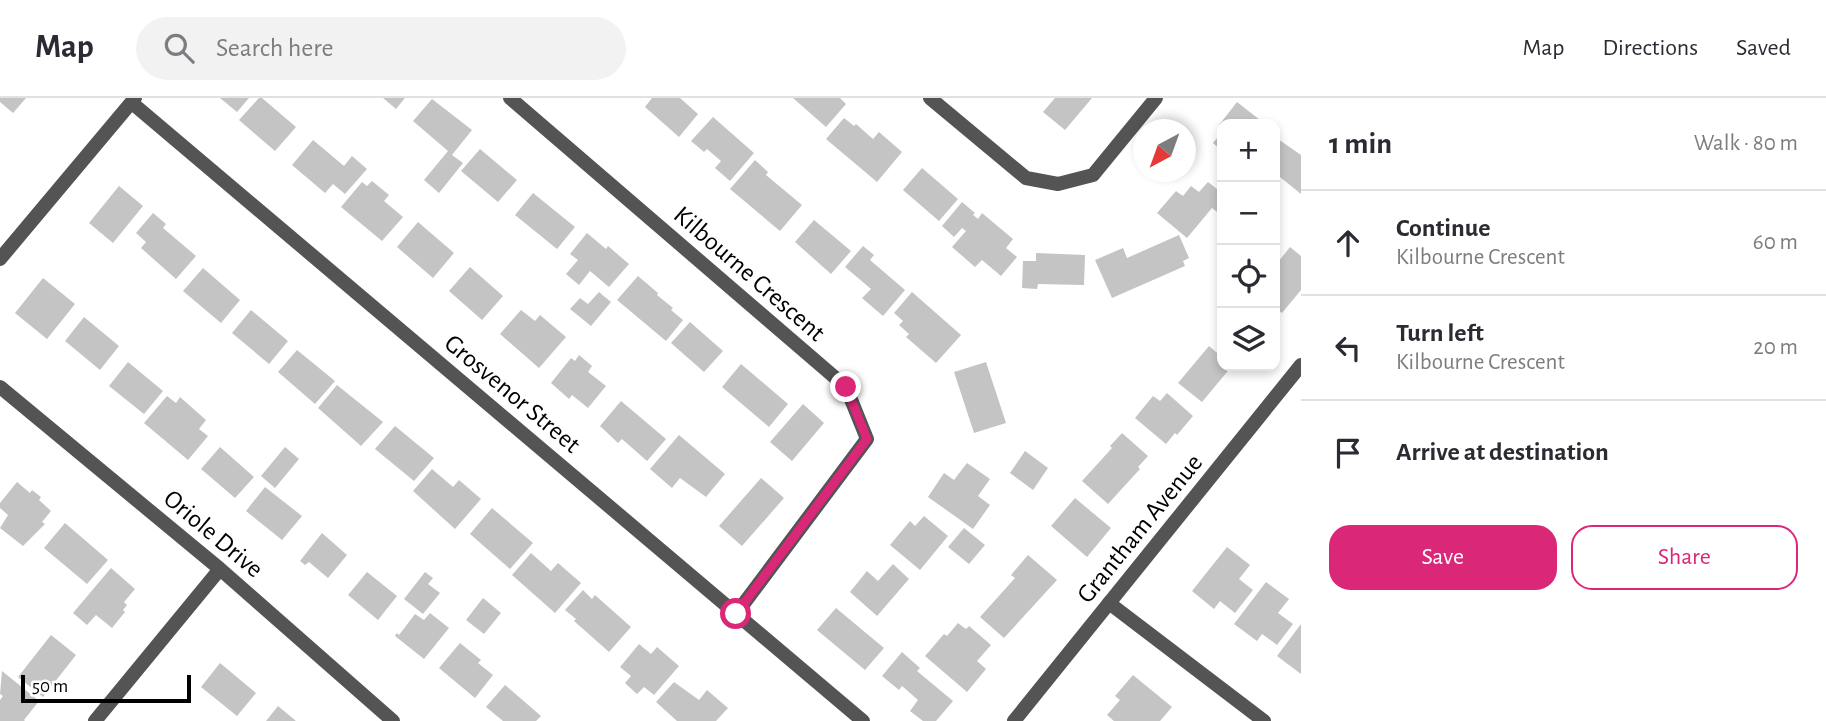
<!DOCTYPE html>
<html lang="en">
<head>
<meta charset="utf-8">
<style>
  :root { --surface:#fff; --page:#f2f2f3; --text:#2b2b33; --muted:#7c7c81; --line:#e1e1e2; --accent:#db2777 }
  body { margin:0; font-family:"Alegreya Sans",sans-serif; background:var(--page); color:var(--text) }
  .controls { position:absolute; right:21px; top:21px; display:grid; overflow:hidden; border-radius:14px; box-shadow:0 4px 10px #0003 }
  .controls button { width:63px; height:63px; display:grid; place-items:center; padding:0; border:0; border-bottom:2px solid var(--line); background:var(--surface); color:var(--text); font:35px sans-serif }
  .compass { position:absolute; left:1133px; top:21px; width:63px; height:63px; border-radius:50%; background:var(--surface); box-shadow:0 4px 10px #0003; rotate:221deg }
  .scale { position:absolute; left:21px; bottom:18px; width:170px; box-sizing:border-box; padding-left:7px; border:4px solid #000; border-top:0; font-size:19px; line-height:24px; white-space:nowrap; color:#000; -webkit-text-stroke:5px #fff; paint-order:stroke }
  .stop { position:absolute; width:21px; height:21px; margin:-16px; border:5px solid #db2777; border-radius:50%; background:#fff }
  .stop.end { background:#db2777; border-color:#fff; box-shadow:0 2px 7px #0008 }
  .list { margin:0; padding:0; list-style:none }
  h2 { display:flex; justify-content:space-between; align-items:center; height:91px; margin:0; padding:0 28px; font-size:30px }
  h2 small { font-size:23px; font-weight:400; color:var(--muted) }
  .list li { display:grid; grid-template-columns:46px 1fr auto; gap:21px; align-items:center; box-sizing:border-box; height:105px; padding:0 28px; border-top:2px solid var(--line) }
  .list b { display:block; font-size:26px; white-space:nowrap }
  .list p { margin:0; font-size:23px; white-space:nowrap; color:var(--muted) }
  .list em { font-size:23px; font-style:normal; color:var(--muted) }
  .actions { display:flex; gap:14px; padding:21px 28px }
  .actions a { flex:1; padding:16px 0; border:2px solid var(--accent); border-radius:21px; text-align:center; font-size:24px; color:var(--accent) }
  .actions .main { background:var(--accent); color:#fff }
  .icon { flex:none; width:38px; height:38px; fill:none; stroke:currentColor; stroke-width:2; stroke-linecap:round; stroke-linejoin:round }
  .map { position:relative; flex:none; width:1301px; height:623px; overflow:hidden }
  header { display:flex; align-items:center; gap:42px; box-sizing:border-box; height:98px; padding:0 35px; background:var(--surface); border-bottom:2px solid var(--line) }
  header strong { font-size:33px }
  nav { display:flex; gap:38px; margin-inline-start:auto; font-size:24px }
  .search { width:490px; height:63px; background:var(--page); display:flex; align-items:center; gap:18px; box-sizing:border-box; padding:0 24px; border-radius:38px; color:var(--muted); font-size:26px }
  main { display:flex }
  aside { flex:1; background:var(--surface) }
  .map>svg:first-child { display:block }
</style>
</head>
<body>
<header>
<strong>Map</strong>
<div class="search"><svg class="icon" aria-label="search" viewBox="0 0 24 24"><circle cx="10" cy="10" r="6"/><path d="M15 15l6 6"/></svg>Search here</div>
<nav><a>Map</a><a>Directions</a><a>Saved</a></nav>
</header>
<main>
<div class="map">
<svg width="1301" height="623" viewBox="0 0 1301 623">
  <rect width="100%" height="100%" fill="#fff"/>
  <!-- building -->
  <path fill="#c4c4c4" d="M0,0h26l-13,15 -13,-11z
    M220,0h29l-12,14z
    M259,0h3l34,29 -21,24 -36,-31z
    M383,0h22l-9,11z
    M652,0h28l18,16 -19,23 -34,-30z
    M793,0h47l6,6 -20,23z
    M1055,0h37l-27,32 -22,-18z
    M432,1l40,31 -20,25 11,8 -24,30 -15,-13 24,-29 -35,-30z
    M1237,4l23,18 -2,2 2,2h-38v3l-3,-2z
    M713,19l41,36 -24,28 -15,-13 6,-7 -14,-12 -3,3 -13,-11z
    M844,20l10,8 2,-2 17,15 6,-7 23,20 -25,30 -51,-43z
    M1222,34v19l-9,-8z
    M1278,41l23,16v39l-26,-21v-30z
    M313,42l31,26 8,-10 15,13 -22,25 -12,-10 -8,9 -33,-28z
    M480,51l37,31 -19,22 -37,-31z
    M755,62l13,12 -2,3 36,30 -22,26 -50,-42z
    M922,70l36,31 -19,22 -36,-31z
    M372,83l17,14 -5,6 19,16 -21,24 -41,-34 21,-25 5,4z
    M1208,84l14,11v13l-5,6 -5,-4 -25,30 -30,-25 19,-22 7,5 8,-10 8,6z
    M119,88l24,20 -30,37 -24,-20z
    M533,95l42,34 -18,22 -42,-34z
    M962,104l13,11 -2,2 5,4 4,-6 31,26 -7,9 11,9 -16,19 -19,-16 -7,7 -23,-20 14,-16 -4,-3 -8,9 -12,-11z
    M153,115l13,11 -3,4 33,28 -20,23 -35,-31 5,-6 -10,-9z
    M814,122l37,31 -20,23 -36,-32z
    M418,124l36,31 -21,25 -36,-31z
    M587,135l19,16 2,-3 21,18 -20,23 -19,-16 -11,14 -13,-11 12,-14 -8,-6z
    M1179,137l10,23 -6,3 2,5 -73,32 -17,-38 28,-12 4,10z
    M863,148l11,9 -4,5 35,30 -22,26 -21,-18 9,-9 -26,-22z
    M1290,149l11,9v34l-19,23 -7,-5v-42z
    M1036,155l49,2 -1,30 -46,-1 -1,5 -15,-1 1,-27h13z
    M470,169l33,29 -21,24 -33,-29z
    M203,170l37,32 -19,23 -38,-32z
    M638,178l20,17 -1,2 16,13 -2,2 12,10 -17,21 -49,-41z
    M43,180l32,26 -28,35 -32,-26z
    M599,194l12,10 -20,24 -21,-17 10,-11 8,6z
    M912,194l49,43 -25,28 -30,-26 3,-3 -10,-9 4,-4 -9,-8z
    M251,212l37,31 -19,23 -37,-31z
    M521,212l14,11 5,-6 26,22 -27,31 -39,-34z
    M84,219l35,29 -19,24 -35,-29z
    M690,224l33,29 -19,21 -33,-29z
    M1209,248l13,11v9h10l-30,36 -24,-19z
    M297,252l38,31 -20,23 -37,-32z
    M579,257l13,11 -4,6 18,14 -18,22 -16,-13 -3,4 -18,-16 20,-25 4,3z
    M128,264l35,29 -19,23 -35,-28z
    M986,264l20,61 -32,10 -20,-61z
    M741,266l47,40 -19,23 -47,-40z
    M337,287l46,37 -22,24 -43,-38z
    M1167,295l26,23 -16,19 -2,-2 -9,11 -31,-26 18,-22 7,5z
    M167,298l9,7 4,-6 26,23 -7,9 9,7 -20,24 -44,-37z
    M621,303l45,38 -19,22 -25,-22 -4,4 -18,-17z
    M803,306l21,19 -32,38 -22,-19z
    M395,328l39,32 -20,23 -39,-32z
    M1122,335l26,23 -10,11 2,2 -32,35 -26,-23 30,-33 -2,-2z
    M679,337l46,39 -19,23 -26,-19 -8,10 -22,-19z
    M220,349l34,30 -19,21 -34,-29z
    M285,349l14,12 -24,29 -14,-12z
    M1025,353l23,17 -15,22 -23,-17z
    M967,365l23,16 -12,17 12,9 -17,24 -45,-32 16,-24 10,7z
    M432,371l21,18 6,-7 22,19 -26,30 -42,-38z
    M761,380l23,20 -42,48 -23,-20z
    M17,384l13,11 2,-3 9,7 -2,3 12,11 -9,11 3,2 -22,22 -23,-18 8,-13 -8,-7v-5z
    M265,389l37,29 -20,24 -36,-29z
    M1075,400l36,30 -24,29 -36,-31z
    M492,410l41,35 -23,26 -40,-35z
    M924,418l24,20 -28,34 -30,-25 20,-24 5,5z
    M65,425l43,37 -21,24 -43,-36z
    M964,430l21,17 -16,19 -21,-17z
    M322,435l25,22 -19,23 -19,-16 -4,3 -5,-4z
    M1227,449l23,18 -11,14 14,11 -18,23 -15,-12 -6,8 -22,-18z
    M531,455l20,18 7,-8 23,20 -26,30 -43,-38z
    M1028,457l29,25 -53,58 -24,-21 35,-39 -4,-3z
    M893,466l16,15 -32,37 -27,-24 17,-21 11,10z
    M111,470l24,21 -11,13 3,3 -4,5 2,2 -13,16 -16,-13 -9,10 -14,-12z
    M367,474l30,24 -19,24 -30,-25z
    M425,474l8,6 -5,6 12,9 -17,21 -19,-15z
    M1266,484l23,17 -11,14 15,11 -16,21 -15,-11 -5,7 -23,-17z
    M583,492l9,9 3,-4 36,32 -22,25 -35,-31 2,-2 -11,-9z
    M483,500l18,15 -17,21 -18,-14z
    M836,510l48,40 -19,22 -48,-40z
    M430,515l19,15 -25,31 -29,-23 2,-3 2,2 16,-21 9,6z
    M958,525l8,6 3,-3 22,19 -14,16 9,8 -19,23 -42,-36 19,-22 3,2z
    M1301,526v50l-24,-18z
    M51,537l25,20 -33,42 -25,-20z
    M460,545l21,17 -3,3 15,12 -18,23 -36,-30z
    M639,546l12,10 6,-7 22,19 -25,29 -10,-8 -7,7 -12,-11 6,-7 -11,-9z
    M902,554l18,16 -3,3 36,30 -17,20h-13l-13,-10 8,-11 -16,-14 -3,4 -17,-14z
    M220,565l36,30 -19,23 -36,-29z
    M2,573l37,30 -15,19 1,1h-25v-21l3,-4 -3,-2z
    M1133,577l39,32 -12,14h-46l-7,-6 13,-15 -5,-4z
    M674,584l25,18 8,-10 21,18 -12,13h-39l-21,-19z
    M505,587l36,31 -5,5h-33l-17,-14z
    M278,608l18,15h-30z"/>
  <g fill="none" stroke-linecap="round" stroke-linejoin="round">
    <!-- minor -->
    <path stroke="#545454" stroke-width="14" d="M510,0l336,289 21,52 -131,175
      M930,0l96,80 32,6 35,-9 63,-77
      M132,5l731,618
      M0,161l135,-161
      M0,289l220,182 173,152
      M1109,505l155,118
      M95,623l125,-152"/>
    <!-- tertiary -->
    <path stroke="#545454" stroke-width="14" d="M1014,623l287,-356"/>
  </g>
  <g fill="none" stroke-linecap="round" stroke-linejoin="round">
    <!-- route -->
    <path stroke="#db2777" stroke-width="9" d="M736,516l131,-175 -21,-52"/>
  </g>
  <g text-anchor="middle" stroke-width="5" stroke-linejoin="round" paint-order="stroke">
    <!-- street labels -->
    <g font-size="26" fill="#000" stroke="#fff">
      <text transform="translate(750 175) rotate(41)" y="9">Kilbourne Crescent</text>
      <text transform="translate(513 295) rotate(40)" y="9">Grosvenor Street</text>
      <text transform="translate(1139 430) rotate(-51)" y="9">Grantham Avenue</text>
      <text transform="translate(214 435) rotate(40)" y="9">Oriole Drive</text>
    </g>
  </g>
</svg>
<div class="controls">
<button>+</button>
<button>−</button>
<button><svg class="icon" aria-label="locate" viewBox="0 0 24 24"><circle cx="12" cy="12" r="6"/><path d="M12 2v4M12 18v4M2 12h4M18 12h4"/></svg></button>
<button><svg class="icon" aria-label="layers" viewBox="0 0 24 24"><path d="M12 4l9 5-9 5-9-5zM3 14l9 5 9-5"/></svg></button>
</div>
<svg class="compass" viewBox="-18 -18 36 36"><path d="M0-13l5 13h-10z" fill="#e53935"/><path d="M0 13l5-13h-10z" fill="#7c7c81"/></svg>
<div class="scale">50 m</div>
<div class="stop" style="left:736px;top:516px"></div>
<div class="stop end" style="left:846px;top:289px"></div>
</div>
<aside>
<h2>1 min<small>Walk · 80 m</small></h2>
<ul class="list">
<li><svg class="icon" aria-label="ahead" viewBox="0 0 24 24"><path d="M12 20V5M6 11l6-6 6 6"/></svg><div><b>Continue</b><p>Kilbourne Crescent</p></div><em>60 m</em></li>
<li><svg class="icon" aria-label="left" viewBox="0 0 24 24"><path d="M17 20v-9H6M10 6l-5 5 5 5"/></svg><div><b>Turn left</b><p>Kilbourne Crescent</p></div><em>20 m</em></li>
<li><svg class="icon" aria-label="arrive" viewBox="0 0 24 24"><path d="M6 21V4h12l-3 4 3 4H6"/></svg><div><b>Arrive at destination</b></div></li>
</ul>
<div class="actions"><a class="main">Save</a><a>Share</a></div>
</aside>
</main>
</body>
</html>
